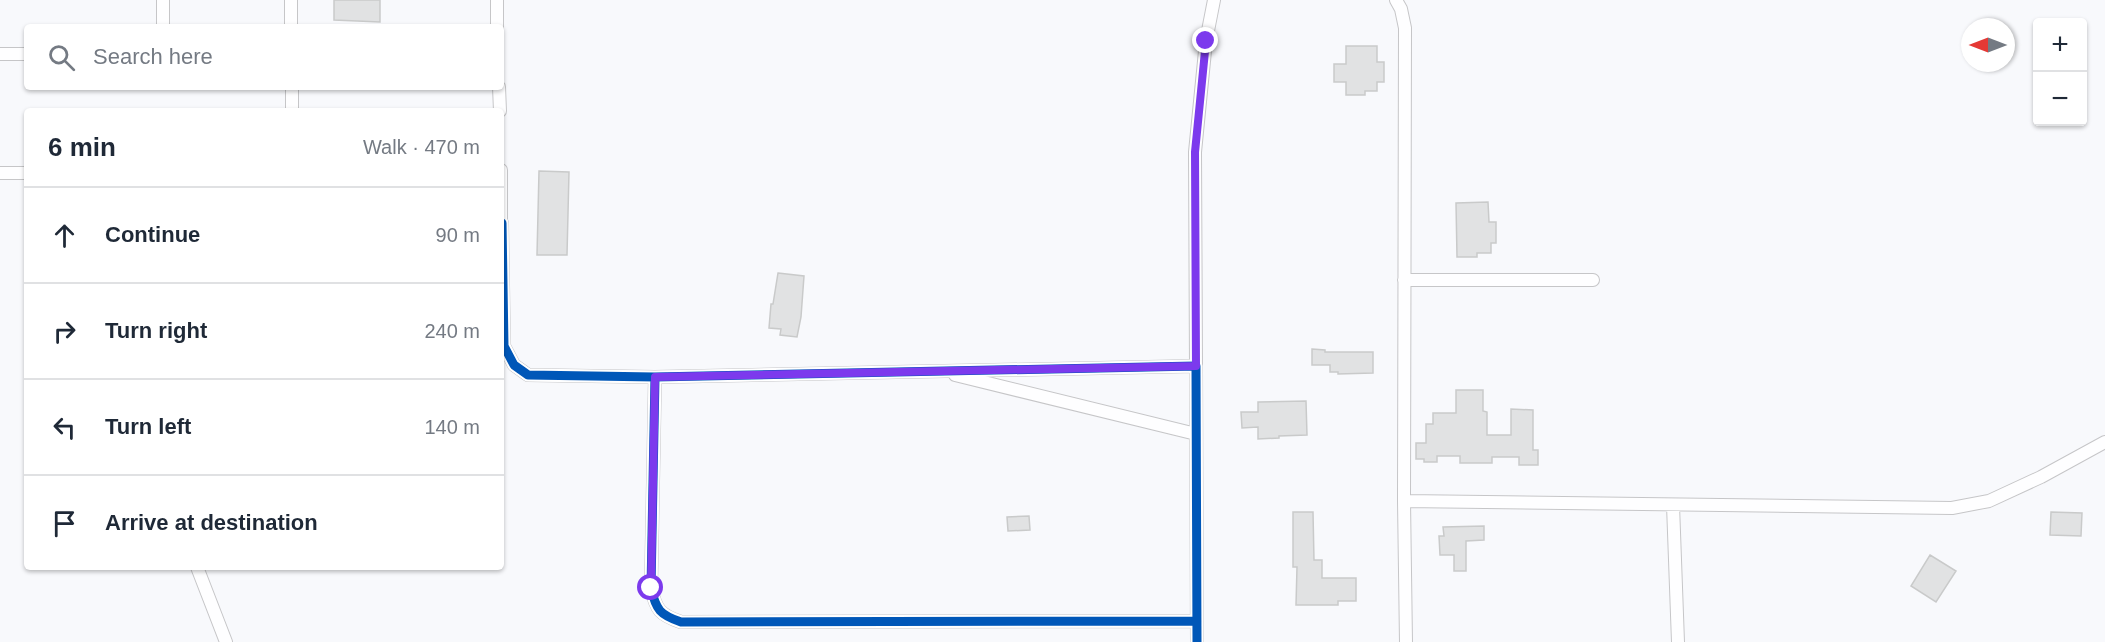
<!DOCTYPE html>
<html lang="en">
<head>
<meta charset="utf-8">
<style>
  :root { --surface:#fff; --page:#f6f6f7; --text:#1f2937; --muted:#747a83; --line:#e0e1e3 }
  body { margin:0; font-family:Helvetica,sans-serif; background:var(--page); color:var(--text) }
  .controls { position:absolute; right:18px; top:18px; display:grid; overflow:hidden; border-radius:6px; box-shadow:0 2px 4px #0004 }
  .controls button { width:54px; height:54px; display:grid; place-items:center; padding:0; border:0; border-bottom:2px solid var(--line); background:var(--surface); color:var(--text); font:30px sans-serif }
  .compass { position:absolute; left:1961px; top:18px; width:54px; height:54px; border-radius:50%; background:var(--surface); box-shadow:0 2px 4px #0004; rotate:270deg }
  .stop { position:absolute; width:18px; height:18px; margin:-14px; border:4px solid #7c3aed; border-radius:50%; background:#fff }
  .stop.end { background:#7c3aed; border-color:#fff; box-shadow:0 2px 6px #0008 }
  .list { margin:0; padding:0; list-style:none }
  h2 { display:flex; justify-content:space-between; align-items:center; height:78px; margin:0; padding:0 24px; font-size:26px }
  h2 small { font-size:20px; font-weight:400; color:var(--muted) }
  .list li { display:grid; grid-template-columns:39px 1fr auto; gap:18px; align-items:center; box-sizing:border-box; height:96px; padding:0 24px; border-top:2px solid var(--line) }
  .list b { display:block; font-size:22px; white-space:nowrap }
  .list em { font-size:20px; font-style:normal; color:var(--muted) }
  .icon { flex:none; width:33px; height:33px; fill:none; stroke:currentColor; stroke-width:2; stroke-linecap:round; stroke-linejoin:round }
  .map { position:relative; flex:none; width:2105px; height:642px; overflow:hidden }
  .search { position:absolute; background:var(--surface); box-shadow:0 2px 4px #0004; left:24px; top:24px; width:480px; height:66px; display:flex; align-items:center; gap:15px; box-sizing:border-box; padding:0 21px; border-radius:6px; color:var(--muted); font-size:22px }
  .panel { position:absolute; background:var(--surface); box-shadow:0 2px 4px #0004; left:24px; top:108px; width:480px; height:462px; border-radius:6px }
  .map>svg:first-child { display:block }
</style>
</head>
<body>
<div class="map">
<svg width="2105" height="642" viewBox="0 0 2105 642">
  <rect width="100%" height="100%" fill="#f8f9fc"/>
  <!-- building -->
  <path fill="#e1e2e3" stroke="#c9caca" stroke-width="1.5" d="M334,0h46v22l-46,-2z
    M1346,46h31v16h7v20h-7v9h-12v4h-19v-13h-12v-18h12z
    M539,171l30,1 -2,83h-30z
    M1488,202l1,20h7v21h-5v10h-14v4h-20l-1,-54z
    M778,273l26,3 -3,41 -4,20 -17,-2 1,-6 -12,-1 2,-24h2z
    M1312,349l13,1v2h48v21l-35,1v-2h-8v-7h-18z
    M1456,390h27v21l4,1v23h24v-26l22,1v40h5v15h-19v-8h-27v6h-32v-7h-23v6h-13v-3h-8v-16h10v-19h7v-11h23z
    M1306,401l1,34 -28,1v2l-21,1v-12l-16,1 -1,-16h17v-10z
    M1293,512h20l1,48h8v18h34v23h-18v4h-42l1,-38h-4z
    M2051,512l31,1 -1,23 -31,-1z
    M1029,516l1,14 -22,1 -1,-14z
    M1484,526v14l-18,1v30h-12v-16h-14l-1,-19h5l-1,-9z
    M1930,555l26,16 -20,31 -25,-16z"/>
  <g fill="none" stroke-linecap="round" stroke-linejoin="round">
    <!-- street casing -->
    <g stroke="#c6c6c8" stroke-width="14">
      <path id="street" d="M163,0v27
        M291,0v27
        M497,0v27
        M1396,0l5,9 4,19 -1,473 2,141
        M0,54h27
        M292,87v24
        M499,87l1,24
        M501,170v53
        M0,173h27
        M502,223l2,123 10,19 14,10 127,2 541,-11 1,276
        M1404,280h189
        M1196,366l-1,-214 11,-111 8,-41
        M955,375l241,59
        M655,377l-4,211c5,22 9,27 30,34l516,-1
        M1404,501l548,7 37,-7 52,-24 64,-35
        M1673,505l5,137
        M197,567l29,75"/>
    </g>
    <!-- street -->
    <use href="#street" stroke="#fefeff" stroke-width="12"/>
    <!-- cycleway casing -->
    <g stroke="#fff" stroke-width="13">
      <path id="cycleway" d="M502,223l2,123 10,19 14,10 127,2 541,-11 1,276
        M655,377l-4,211c5,22 9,27 30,34l516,-1"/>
    </g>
    <!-- cycleway -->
    <use href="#cycleway" stroke="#0057b8" stroke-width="9"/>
  </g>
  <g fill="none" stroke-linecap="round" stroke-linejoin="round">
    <!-- route -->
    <path stroke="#7c3aed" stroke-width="8" d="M651,588l4,-211 541,-11 -1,-214 11,-111"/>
  </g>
</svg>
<div class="controls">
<button>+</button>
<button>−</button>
</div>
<svg class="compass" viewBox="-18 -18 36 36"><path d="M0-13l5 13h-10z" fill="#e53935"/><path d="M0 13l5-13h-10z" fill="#747a83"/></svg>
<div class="stop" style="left:651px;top:588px"></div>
<div class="stop end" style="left:1206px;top:41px"></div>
<div class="search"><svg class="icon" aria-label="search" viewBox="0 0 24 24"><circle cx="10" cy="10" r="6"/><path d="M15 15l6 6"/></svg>Search here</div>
<section class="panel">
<h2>6 min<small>Walk · 470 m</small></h2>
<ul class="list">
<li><svg class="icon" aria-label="ahead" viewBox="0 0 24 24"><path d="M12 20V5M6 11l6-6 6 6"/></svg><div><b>Continue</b></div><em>90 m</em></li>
<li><svg class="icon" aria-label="right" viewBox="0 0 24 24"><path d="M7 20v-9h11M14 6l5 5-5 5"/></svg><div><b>Turn right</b></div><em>240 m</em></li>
<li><svg class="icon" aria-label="left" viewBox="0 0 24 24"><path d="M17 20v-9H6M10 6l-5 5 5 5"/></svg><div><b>Turn left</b></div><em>140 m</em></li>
<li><svg class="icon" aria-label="arrive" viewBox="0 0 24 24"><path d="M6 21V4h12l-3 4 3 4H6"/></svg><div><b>Arrive at destination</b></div></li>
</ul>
</section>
</div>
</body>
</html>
